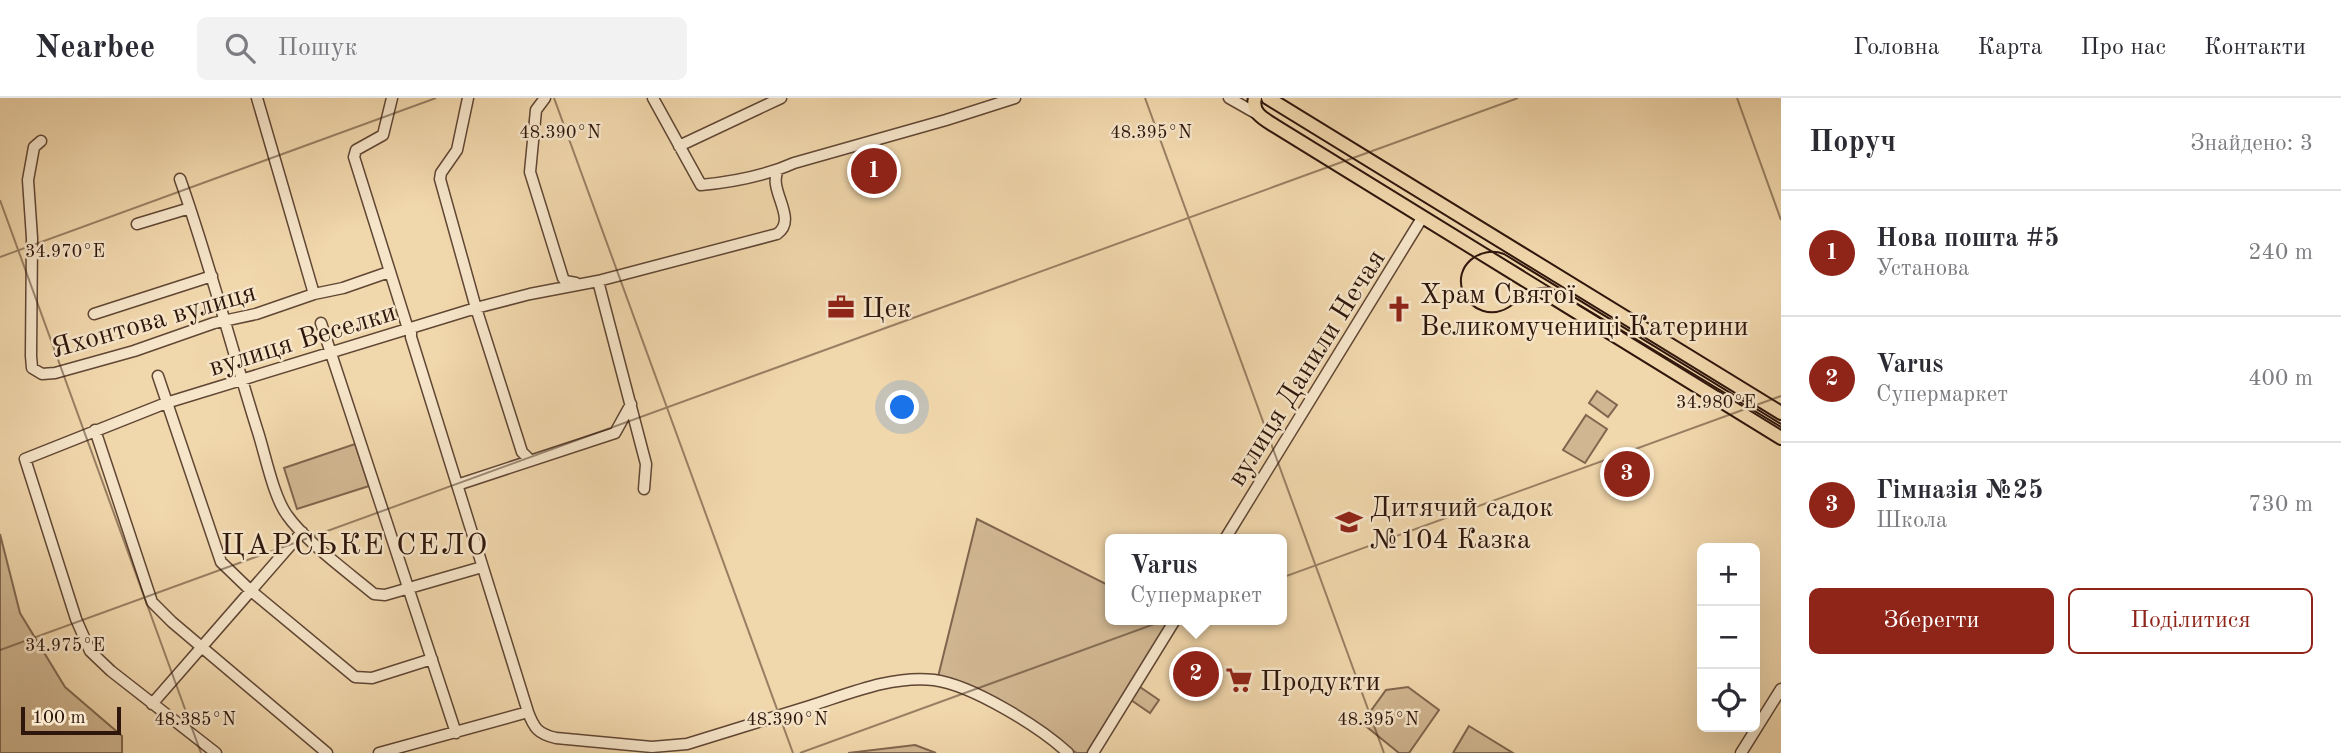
<!DOCTYPE html>
<html lang="uk">
<head>
<meta charset="utf-8">
<style>
  :root { --surface:#fff; --page:#f2f2f3; --text:#2b2b33; --muted:#7c7c81; --line:#e1e1e2; --accent:#8f2418 }
  body { margin:0; font-family:"Old Standard TT",serif; background:var(--page); color:var(--text) }
  .controls { position:absolute; right:21px; bottom:21px; display:grid; overflow:hidden; border-radius:10px; box-shadow:0 7px 28px #0002 }
  .controls button { width:63px; height:63px; display:grid; place-items:center; padding:0; border:0; border-bottom:2px solid var(--line); background:var(--surface); color:var(--text); font:35px sans-serif }
  .scale { position:absolute; left:21px; bottom:18px; width:100px; box-sizing:border-box; padding-left:7px; border:4px solid #2f160c; border-top:0; font-size:19px; line-height:24px; white-space:nowrap; color:#2f160c; -webkit-text-stroke:5px #f6e5c9; paint-order:stroke }
  .you { position:absolute; left:903px; top:310px; width:24px; height:24px; margin:-18px; border:5px solid #fff; border-radius:50%; background:#1a73e8; box-shadow:0 0 0 10px #1a73e833 }
  .badge { display:grid; place-items:center; width:46px; height:46px; border-radius:50%; background:var(--accent); color:#fff; font-size:23px; font-weight:700 }
  .pin { position:absolute; translate:-50% -50%; border:4px solid #fff; box-shadow:0 2px 7px #0006 }
  .popup { position:absolute; left:1105px; top:436px; width:182px; height:91px; box-sizing:border-box; display:grid; place-content:center; border-radius:10px; background:var(--surface); filter:drop-shadow(0 2px 5px #0005); font-size:23px; white-space:nowrap; color:var(--muted) }
  .popup b { font-size:26px; color:var(--text) }
  .popup::after { content:''; position:absolute; left:50%; top:100%; margin-left:-14px; border:14px solid transparent; border-top-color:var(--surface) }
  .list { margin:0; padding:0; list-style:none }
  h2 { display:flex; justify-content:space-between; align-items:center; height:91px; margin:0; padding:0 28px; font-size:30px }
  h2 small { font-size:23px; font-weight:400; color:var(--muted) }
  .list li { display:grid; grid-template-columns:46px 1fr auto; gap:21px; align-items:center; box-sizing:border-box; height:126px; padding:0 28px; border-top:2px solid var(--line) }
  .list b { display:block; font-size:26px; white-space:nowrap }
  .list p { margin:0; font-size:23px; white-space:nowrap; color:var(--muted) }
  .list em { font-size:23px; font-style:normal; color:var(--muted) }
  .actions { display:flex; gap:14px; padding:21px 28px }
  .actions a { flex:1; padding:16px 0; border:2px solid var(--accent); border-radius:10px; text-align:center; font-size:24px; color:var(--accent) }
  .actions .main { background:var(--accent); color:#fff }
  .icon { flex:none; width:38px; height:38px; fill:none; stroke:currentColor; stroke-width:2; stroke-linecap:round; stroke-linejoin:round }
  .map { position:relative; flex:none; width:1781px; height:655px; overflow:hidden }
  header { display:flex; align-items:center; gap:42px; box-sizing:border-box; height:98px; padding:0 35px; background:var(--surface); border-bottom:2px solid var(--line) }
  header strong { font-size:33px }
  nav { display:flex; gap:38px; margin-inline-start:auto; font-size:24px }
  .search { width:490px; height:63px; background:var(--page); display:flex; align-items:center; gap:18px; box-sizing:border-box; padding:0 24px; border-radius:10px; color:var(--muted); font-size:26px }
  main { display:flex }
  aside { flex:1; background:var(--surface) }
  .map>svg:first-child { display:block }
</style>
</head>
<body>
<header>
<strong>Nearbee</strong>
<div class="search"><svg class="icon" aria-label="search" viewBox="0 0 24 24"><circle cx="10" cy="10" r="6"/><path d="M15 15l6 6"/></svg>Пошук</div>
<nav><a>Головна</a><a>Карта</a><a>Про нас</a><a>Контакти</a></nav>
</header>
<main>
<div class="map">
<svg width="1781" height="655" viewBox="0 0 1781 655">
  <rect width="100%" height="100%" fill="#f1d7ac"/>
  <filter id="stains"><feTurbulence type="fractalNoise" baseFrequency=".00286" numOctaves="4"/><feColorMatrix values="0 0 0 0 .2 0 0 0 0 .09 0 0 0 0 .02 0 0 0 .5 -.17"/></filter>
  <radialGradient id="worn" r=".72"><stop offset=".6" stop-color="#630" stop-opacity="0"/><stop offset="1" stop-color="#630" stop-opacity=".3"/></radialGradient>
  <!-- green -->
  <path fill="#d0b691" stroke="#80664e" stroke-width="2" d="M1597,293l20,14 -9,12 -19,-14z
    M1586,317l21,14 -22,34 -22,-13z
    M355,346l14,42 -72,23 -13,-41z
    M977,421l133,67v34h61l-82,133h-12l-65,-38 -75,-34z
    M0,436l20,79 45,74 57,49v17h-122z
    M1140,589l19,13 -9,13 -19,-13z
    M1408,589l31,23 -30,43h-10l-37,-30 24,-33z
    M1469,628l44,27h-60z
    M915,647l21,8h-88z"/>
  <g fill="none" stroke-linecap="round" stroke-linejoin="round">
    <!-- minor casing -->
    <g stroke="#604634" stroke-width="13">
      <path id="minor" d="M257,0l57,196
        M392,0l-9,37 -27,15 -2,7 54,172
        M468,0l-11,52 -16,23 -1,6 36,129 46,144 8,8
        M545,0l-9,12 -6,62 33,106 2,3 11,2
        M653,0l48,87c31,-3 64,-9 93,-22l152,-43 69,-22
        M1229,0l30,17
        M41,43l-7,6 -6,33 4,58 -1,118 1,12 10,6 13,-1 79,-22 80,-28 42,-9 58,-20 29,-6 46,-16
        M679,48l102,-48
        M180,81c29,82 51,167 77,250 8,24 16,67 30,86 18,26 62,58 87,79l11,1 97,-28
        M137,126l53,-16
        M598,183l48,183 -2,25
        M94,216l118,-38
        M321,225l135,410
        M411,230v9l117,375c6,16 10,22 28,26l96,9 35,-3c41,-13 82,-25 123,-38 38,-12 82,-31 124,-26 38,5 106,47 134,73
        M158,278l63,186 29,28 105,87 17,1 60,-19
        M95,332l57,172 20,20 155,131
        M457,387l158,-52 16,-29
        M1225,441l197,-321
        M152,606l150,-172
        M216,655l-105,-82 -21,-20 -14,-32 -51,-160 141,-56 310,-95 54,-14 68,-13 179,-47c22,-15 -10,-44 1,-64
        M379,655l149,-41
        M1093,655l82,-133
        M1741,655l40,-64"/>
    </g>
    <!-- major casing -->
    <g stroke="#2f160c" stroke-width="16">
      <path id="major" d="M1255,0c-4,15 9,21 20,28l506,312
        M1268,0l513,315"/>
    </g>
    <!-- minor -->
    <use href="#minor" stroke="#f6e5c9" stroke-width="10"/>
    <!-- major -->
    <use href="#major" stroke="#f1d7ac" stroke-width="12"/>
    <!-- tram -->
    <path stroke="#2f160c" stroke-width="2" d="M1781,326l-277,-170c-24,-9 -51,12 -41,38 8,19 29,26 46,15 8,-5 14,-12 22,-16 8,-4 14,-4 22,-2l228,138"/>
  </g>
  <!-- ticks -->
  <path fill="none" stroke="#2f160c" stroke-width="2" stroke-opacity="0.45" d="M554,0l239,655M1145,0l239,655M1737,0l44,122M0,102l201,553M0,159l436,-159M0,552l1518,-552M800,655l981,-357"/>
  <!-- icons -->
  <defs>
    <g id="office-bare" transform="scale(2.1)"><path d="M-6-3h4V-5.5h4V-3h4V5H-6ZM-1-4.5V-3h2v-1.5ZM-6 0V1H6V0Z" fill="#8f2418" stroke="#f6e5c9" stroke-width="2.5" paint-order="stroke"/></g>
    <g id="church-bare" transform="scale(2.1)"><path d="M-1.2-6h2.4v3.5h3.3v2.4h-3.3V6h-2.4V-.1h-3.3v-2.4h3.3Z" fill="#8f2418" stroke="#f6e5c9" stroke-width="2.5" paint-order="stroke"/></g>
    <g id="school-bare" transform="scale(2.1)"><path d="M0-5L7-2L0 1L-7-2ZM-4 1L0 2.5L4 1V4Q0 6-4 4Z" fill="#8f2418" stroke="#f6e5c9" stroke-width="2.5" paint-order="stroke"/></g>
    <g id="supermarket-bare" transform="scale(2.1)"><path d="M-6-5.5h2.5l.6 2H6L4.5 2H-2.5L-4.4-4H-6ZM-1.5 3.2a1.3 1.3 0 1 0 .1 0ZM3 3.2a1.3 1.3 0 1 0 .1 0Z" fill="#8f2418" stroke="#f6e5c9" stroke-width="2.5" paint-order="stroke"/></g>
  </defs>
  <g fill-rule="evenodd">
    <use href="#office-bare" x="841" y="209"/>
    <use href="#church-bare" x="1399" y="211"/>
    <use href="#school-bare" x="1349" y="424"/>
    <use href="#supermarket-bare" x="1239" y="582"/>
  </g>
  <g text-anchor="middle" stroke-width="5" stroke-linejoin="round" paint-order="stroke">
    <!-- poi labels -->
    <g font-size="28" fill="#2f160c" stroke="#f6e5c9" text-anchor="start">
      <text x="1420" y="205">Храм Святої<tspan x="1420" dy="32">Великомучениці Катерини</tspan></text>
      <text x="862" y="219">Цек</text>
      <text x="1370" y="418">Дитячий садок<tspan x="1370" dy="32">№104 Казка</tspan></text>
      <text x="1260" y="592">Продукти</text>
    </g>
    <!-- street labels -->
    <g font-size="28" fill="#2f160c" stroke="#f6e5c9">
      <text transform="translate(153 221) rotate(-16)" y="10">Яхонтова вулиця</text>
      <text transform="translate(302 240) rotate(-17)" y="10">вулиця Веселки</text>
      <text transform="translate(1305 269) rotate(-58)" y="10">вулиця Данили Нечая</text>
    </g>
    <!-- neighbourhood labels -->
    <g font-size="30" letter-spacing="2" fill="#2f160c" stroke="#f6e5c9">
      <text x="355" y="456">ЦАРСЬКЕ СЕЛО</text>
    </g>
  </g>
  <g font-size="18" text-anchor="middle" fill="#2f160c" stroke="#f6e5c9" stroke-width="5" stroke-linejoin="round" paint-order="stroke">
    <text x="560" y="40">48.390°N</text>
    <text x="1151" y="40">48.395°N</text>
    <text x="65" y="159">34.970°E</text>
    <text x="1716" y="310">34.980°E</text>
    <text x="65" y="553">34.975°E</text>
    <text x="195" y="627">48.385°N</text>
    <text x="787" y="627">48.390°N</text>
    <text x="1378" y="627">48.395°N</text>
  </g>
  <rect width="100%" height="100%" filter="url(#stains)"/>
  <rect width="100%" height="100%" fill="url(#worn)"/>
</svg>
<div class="controls">
<button>+</button>
<button>−</button>
<button><svg class="icon" aria-label="locate" viewBox="0 0 24 24"><circle cx="12" cy="12" r="6"/><path d="M12 2v4M12 18v4M2 12h4M18 12h4"/></svg></button>
</div>
<div class="scale">100 m</div>
<div class="you"></div>
<div class="pin badge" style="left:874px;top:73px">1</div>
<div class="pin badge" style="left:1196px;top:576px">2</div>
<div class="popup"><b>Varus</b>Супермаркет</div>
<div class="pin badge" style="left:1627px;top:376px">3</div>
</div>
<aside>
<h2>Поруч<small>Знайдено: 3</small></h2>
<ul class="list">
<li><span class="badge">1</span><div><b>Нова пошта #5</b><p>Установа</p></div><em>240 m</em></li>
<li><span class="badge">2</span><div><b>Varus</b><p>Супермаркет</p></div><em>400 m</em></li>
<li><span class="badge">3</span><div><b>Гімназія №25</b><p>Школа</p></div><em>730 m</em></li>
</ul>
<div class="actions"><a class="main">Зберегти</a><a>Поділитися</a></div>
</aside>
</main>
</body>
</html>
